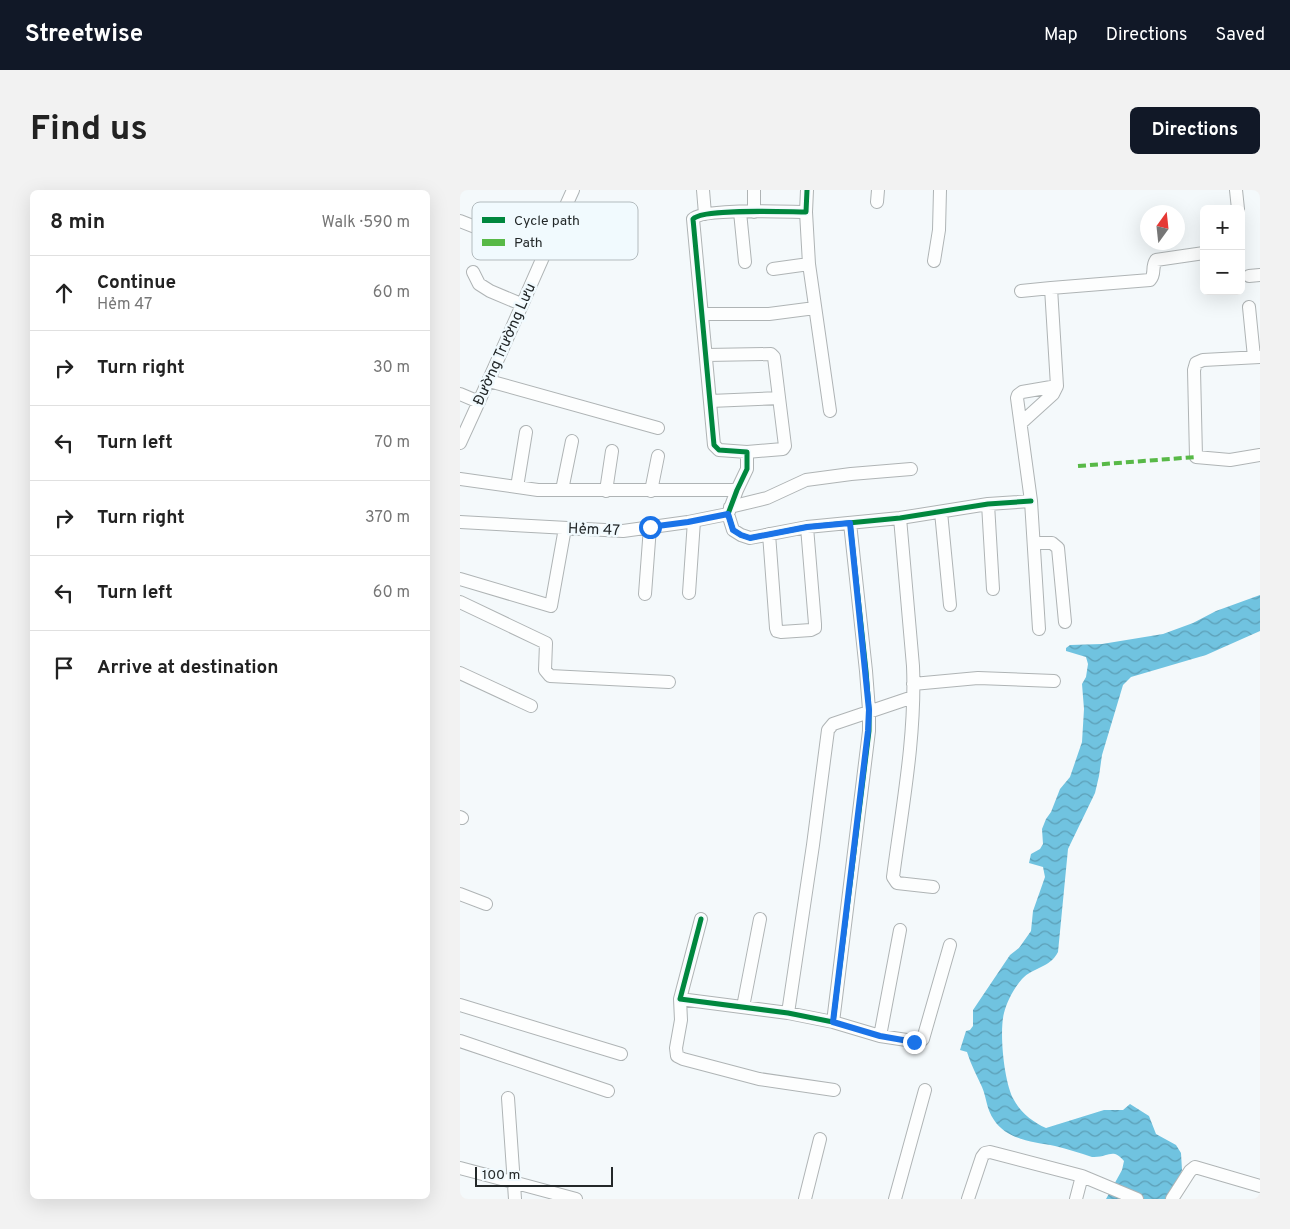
<!DOCTYPE html>
<html lang="en">
<head>
<meta charset="utf-8">
<style>
  :root { --surface:#fff; --page:#f2f2f2; --text:#222; --muted:#767676; --line:#e0e0e0; --accent:#111827 }
  body { margin:0; font-family:Overpass,sans-serif; background:var(--page); color:var(--text) }
  .controls { position:absolute; right:15px; top:15px; display:grid; overflow:hidden; border-radius:8px; box-shadow:0 5px 20px #0002 }
  .controls button { width:45px; height:45px; display:grid; place-items:center; padding:0; border:0; border-bottom:1px solid var(--line); background:var(--surface); color:var(--text); font:25px sans-serif }
  .compass { position:absolute; left:680px; top:15px; width:45px; height:45px; border-radius:50%; background:var(--surface); box-shadow:0 5px 20px #0002; rotate:15deg }
  .scale { position:absolute; left:15px; bottom:12px; width:138px; box-sizing:border-box; padding-left:5px; border:2px solid #232829; border-top:0; font-size:14px; line-height:18px; white-space:nowrap; color:#232829; -webkit-text-stroke:4px #f1fafe; paint-order:stroke }
  .stop { position:absolute; width:15px; height:15px; margin:-11px; border:4px solid #1a73e8; border-radius:50%; background:#fff }
  .stop.end { background:#1a73e8; border-color:#fff; box-shadow:0 1px 5px #0008 }
  .list { margin:0; padding:0; list-style:none }
  h2 { display:flex; justify-content:space-between; align-items:center; height:65px; margin:0; padding:0 20px; font-size:21px }
  h2 small { font-size:16px; font-weight:400; color:var(--muted) }
  .list li { display:grid; grid-template-columns:32px 1fr auto; gap:15px; align-items:center; box-sizing:border-box; height:75px; padding:0 20px; border-top:1px solid var(--line) }
  .list b { display:block; font-size:19px; white-space:nowrap }
  .list p { margin:0; font-size:16px; white-space:nowrap; color:var(--muted) }
  .list em { font-size:16px; font-style:normal; color:var(--muted) }
  .icon { flex:none; width:28px; height:28px; fill:none; stroke:currentColor; stroke-width:2; stroke-linecap:round; stroke-linejoin:round }
  .map { position:relative; flex:none; width:800px; height:1009px; overflow:hidden; border-radius:8px }
  header { display:flex; align-items:center; gap:30px; box-sizing:border-box; height:70px; padding:0 25px; background:var(--accent); color:#fff }
  header strong { font-size:24px }
  nav { display:flex; gap:28px; margin-inline-start:auto; font-size:18px }
  .intro { display:flex; align-items:center; justify-content:space-between; box-sizing:border-box; height:120px; padding:0 30px }
  h1 { margin:0; font-size:35px }
  .button { padding:12px 22px; border-radius:8px; background:var(--accent); color:#fff; font-size:18px; font-weight:700 }
  main { display:flex; gap:30px; padding:0 30px }
  aside { flex:1; background:var(--surface); border-radius:8px; box-shadow:0 5px 20px #0002 }
  .map>svg:first-child { display:block }
</style>
</head>
<body>
<header>
<strong>Streetwise</strong>
<nav><a>Map</a><a>Directions</a><a>Saved</a></nav>
</header>
<div class="intro"><h1>Find us</h1><a class="button">Directions</a></div>
<main>
<aside>
<h2>8 min<small>Walk · 590 m</small></h2>
<ul class="list">
<li><svg class="icon" aria-label="ahead" viewBox="0 0 24 24"><path d="M12 20V5M6 11l6-6 6 6"/></svg><div><b>Continue</b><p>Hẻm 47</p></div><em>60 m</em></li>
<li><svg class="icon" aria-label="right" viewBox="0 0 24 24"><path d="M7 20v-9h11M14 6l5 5-5 5"/></svg><div><b>Turn right</b></div><em>30 m</em></li>
<li><svg class="icon" aria-label="left" viewBox="0 0 24 24"><path d="M17 20v-9H6M10 6l-5 5 5 5"/></svg><div><b>Turn left</b></div><em>70 m</em></li>
<li><svg class="icon" aria-label="right" viewBox="0 0 24 24"><path d="M7 20v-9h11M14 6l5 5-5 5"/></svg><div><b>Turn right</b></div><em>370 m</em></li>
<li><svg class="icon" aria-label="left" viewBox="0 0 24 24"><path d="M17 20v-9H6M10 6l-5 5 5 5"/></svg><div><b>Turn left</b></div><em>60 m</em></li>
<li><svg class="icon" aria-label="arrive" viewBox="0 0 24 24"><path d="M6 21V4h12l-3 4 3 4H6"/></svg><div><b>Arrive at destination</b></div></li>
</ul>
</aside>
<div class="map">
<svg width="800" height="1009" viewBox="0 0 800 1009">
  <defs>
    <pattern id="water-waves" width="16" height="10" patternUnits="userSpaceOnUse" patternTransform="scale(1.25)"><rect width="16" height="10" fill="#70c3e0"/><path d="M0 5q4-4 8 0t8 0" fill="none" stroke="#5c9eb6"/></pattern>
  </defs>
  <rect width="100%" height="100%" fill="#f4f9fb"/>
  <!-- water -->
  <path fill="url(#water-waves)" d="M800,405v36l-54,24 -75,22 -8,8 -21,70 -3,21 -4,17 -27,56 -10,103c-8,16 -25,15 -36,27 -8,9 -15,22 -18,34 -5,19 0,70 10,87 7,13 19,22 32,28l58,-18h19l7,-6 19,12 7,18 20,11 5,8 1,17 -9,29h-67l16,-29 2,-9c-12,-14 -15,-3 -32,-4 -12,-4 -24,-8 -37,-11 -21,-4 -48,-6 -61,-26 -8,-12 -7,-21 -12,-33 -5,-11 -11,-22 -15,-35l-7,-2 6,-19 4,-1 3,-4v-16l37,-55 9,-7 12,-17 2,-20 12,-34 -2,-10 -14,-4 2,-9 9,-5 3,-5 -1,-15 4,-10 5,-7 9,-23 10,-12 12,-35 2,-33 -2,-25 4,-7 2,-13 -2,-7 -20,-6v-3l4,-3 32,-1 61,-10 30,-11 23,-12z"/>
  <g fill="none" stroke-linecap="round" stroke-linejoin="round">
    <!-- minor casing -->
    <g stroke="#afb4b5" stroke-width="14">
      <path id="minor" d="M243,0l2,24
        M294,0v22
        M347,0l-1,22c-18,0 -104,-4 -113,7l21,226 5,5 28,2v17l-10,21 -9,24 5,16 8,5 9,3 57,-11 93,-9 88,-14 43,-3
        M776,0l2,19
        M417,12l1,-12
        M280,22l5,50
        M346,22l3,52 21,147
        M0,31l84,33
        M474,71l5,-31 1,-40
        M313,79l36,-5
        M13,82l6,12 11,7 31,13
        M789,86l11,-1
        M561,101l30,-3
        M789,117l5,50
        M242,124h67l46,-6
        M246,165l65,-1 3,3 11,89 -2,3 -36,3
        M800,167l-57,3 -7,3 -2,7 2,87 34,3 30,-5
        M29,191l169,47
        M0,204l19,8
        M250,211l69,-3
        M561,233l32,-29 4,-8
        M0,253c39,-84 75,-169 113,-253
        M0,289l78,11h199
        M57,297l9,-55
        M102,300l10,-49
        M146,301l6,-40
        M191,301l7,-35
        M528,314l5,85
        M270,317l37,-9 39,-18 45,-6 60,-5
        M481,322l9,93
        M440,328l13,148c3,70 -11,142 -20,211l4,6 36,4
        M0,332l163,9 65,-9 40,-8
        M309,344l7,94 1,3 4,1 30,-2 4,-2v-4l-8,-97
        M574,353h18l6,5 7,74
        M0,389l91,27 14,-78
        M229,403l5,-72
        M185,404l5,-67
        M0,412l86,41 -1,27 5,6 119,6
        M579,439l-8,-128 -14,-103 1,-3 4,-3 35,-6 -6,-98 99,-8c6,-6 1,-13 6,-20l48,-7
        M0,483l71,33
        M453,494l65,-6 76,3
        M0,627l2,1
        M0,704l26,10
        M241,729l-21,80 108,14 45,9 36,-291v-21l-3,-39 -16,-148
        M220,809l1,21 -5,28 1,8 6,3 76,20 75,11
        M0,815l161,49
        M283,817l17,-88
        M328,823l25,-168 15,-115 5,-6 80,-27
        M373,832l47,14 40,6 3,-3 27,-94
        M420,846l20,-106
        M0,851l148,50
        M48,908l7,101
        M0,978l116,31
        M345,1009l15,-60
        M435,1009l30,-109
        M508,1009l14,-42 3,-4 5,-1 92,24 55,23
        M616,1009l6,-23
        M712,1009l18,-28 5,-4 65,19"/>
    </g>
    <!-- minor -->
    <use href="#minor" stroke="#fdfefe" stroke-width="12"/>
    <!-- quiet -->
    <path stroke="#58b947" stroke-width="4" stroke-dasharray="8 4" stroke-linecap="butt" d="M618,276l118,-9"/>
    <!-- cycleway casing -->
    <g stroke="#f1fafe" stroke-width="8">
      <path id="cycleway" d="M347,0l-1,22c-18,0 -104,-4 -113,7l21,226 5,5 28,2v17l-10,21 -9,24 5,16 8,5 9,3 57,-11 93,-9 88,-14 43,-3
        M241,729l-21,80 108,14 45,9 36,-291v-21l-3,-39 -16,-148"/>
    </g>
    <!-- cycleway -->
    <use href="#cycleway" stroke="#00873e" stroke-width="5"/>
  </g>
  <g fill="none" stroke-linecap="round" stroke-linejoin="round">
    <!-- route -->
    <path stroke="#1a73e8" stroke-width="6" d="M190,337l38,-5 40,-8 5,16 8,5 9,3 57,-11 43,-4 19,187 -1,21 -35,291 47,14 34,6"/>
  </g>
  <g text-anchor="middle" stroke-width="5" stroke-linejoin="round" paint-order="stroke">
    <!-- street labels -->
    <g font-size="15" fill="#232829" stroke="#f1fafe">
      <text transform="translate(44 154) rotate(-66)" y="5">Đường Trường Lưu</text>
      <text transform="translate(134 339) rotate(2)" y="5">Hẻm 47</text>
    </g>
  </g>
  <!-- legend -->
  <rect x="12" y="12" width="166" height="58" rx="8" fill="#f1fafe" stroke="#b3bbbe" stroke-width="1"/>
  <rect x="22" y="27" width="23" height="6" fill="#00873e"/>
  <rect x="22" y="49" width="23" height="7" fill="#58b947"/>
  <g font-size="14" fill="#232829">
    <text x="54" y="35">Cycle path</text>
    <text x="54" y="57">Path</text>
  </g>
</svg>
<div class="controls">
<button>+</button>
<button>−</button>
</div>
<svg class="compass" viewBox="-18 -18 36 36"><path d="M0-13l5 13h-10z" fill="#e53935"/><path d="M0 13l5-13h-10z" fill="#767676"/></svg>
<div class="scale">100 m</div>
<div class="stop" style="left:190px;top:337px"></div>
<div class="stop end" style="left:454px;top:852px"></div>
</div>
</main>
</body>
</html>
